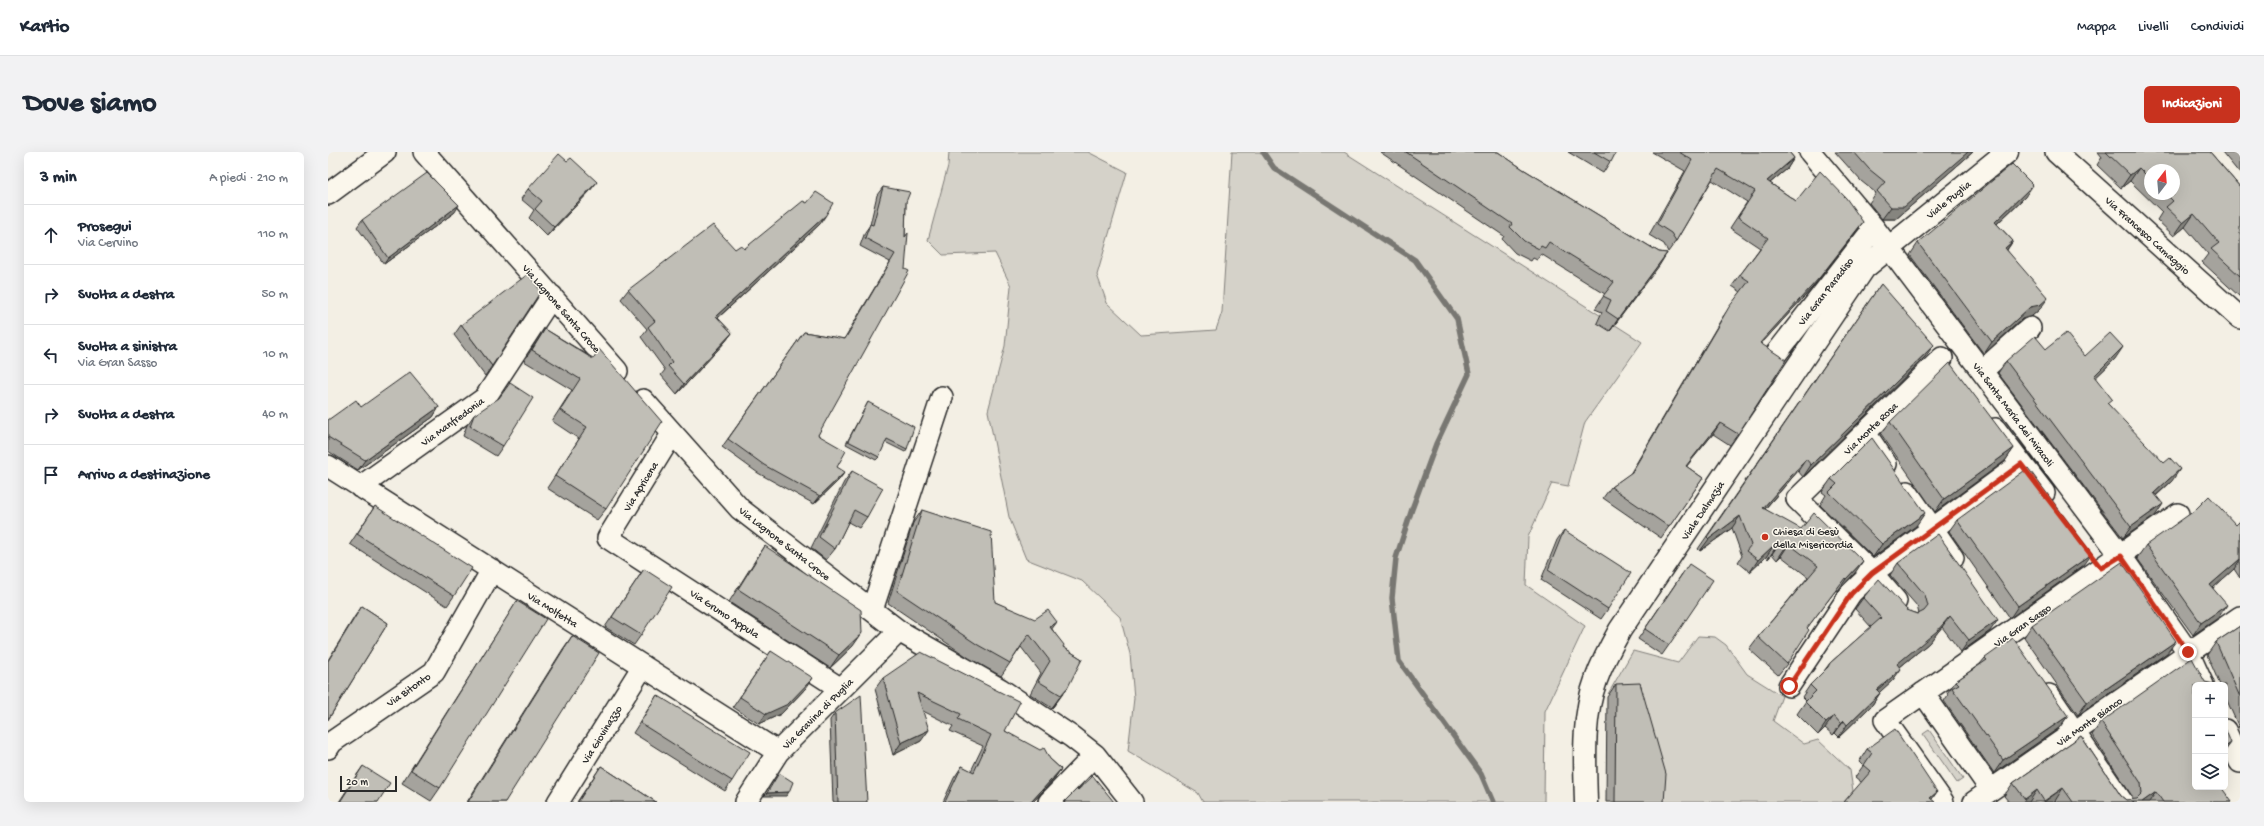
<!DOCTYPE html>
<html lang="it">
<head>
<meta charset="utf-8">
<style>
  :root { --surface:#fff; --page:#f2f2f3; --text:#1f2937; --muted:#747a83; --line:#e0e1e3; --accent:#c8321e }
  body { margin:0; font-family:"Gochi Hand",sans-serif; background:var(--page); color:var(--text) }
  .controls { position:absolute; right:12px; bottom:12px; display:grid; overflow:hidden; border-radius:6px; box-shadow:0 4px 16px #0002 }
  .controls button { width:36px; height:36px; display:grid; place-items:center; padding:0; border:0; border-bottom:1px solid var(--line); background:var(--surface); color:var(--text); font:20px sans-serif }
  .compass { position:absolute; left:1816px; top:12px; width:36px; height:36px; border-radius:50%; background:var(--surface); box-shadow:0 4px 16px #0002; rotate:16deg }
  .scale { position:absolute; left:12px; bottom:10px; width:57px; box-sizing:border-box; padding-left:4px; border:2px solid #2b2b2b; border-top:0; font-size:11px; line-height:14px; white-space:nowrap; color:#2b2b2b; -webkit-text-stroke:3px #fbf7ec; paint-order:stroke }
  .stop { position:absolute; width:12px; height:12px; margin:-9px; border:3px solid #c8321e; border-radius:50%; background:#fff }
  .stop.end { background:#c8321e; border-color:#fff; box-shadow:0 1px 4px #0008 }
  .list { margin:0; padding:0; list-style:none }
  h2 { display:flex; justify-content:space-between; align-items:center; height:52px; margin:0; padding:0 16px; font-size:17px }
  h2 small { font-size:13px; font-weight:400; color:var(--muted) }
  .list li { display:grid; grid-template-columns:26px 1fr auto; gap:12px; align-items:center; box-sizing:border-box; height:60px; padding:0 16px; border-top:1px solid var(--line) }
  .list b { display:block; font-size:15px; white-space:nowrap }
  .list p { margin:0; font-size:13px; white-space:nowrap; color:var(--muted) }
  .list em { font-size:13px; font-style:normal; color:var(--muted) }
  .icon { flex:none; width:22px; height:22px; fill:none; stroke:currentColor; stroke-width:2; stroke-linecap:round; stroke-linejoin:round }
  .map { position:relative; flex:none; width:1912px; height:650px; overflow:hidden; border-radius:6px }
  header { display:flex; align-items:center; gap:24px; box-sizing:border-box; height:56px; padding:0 20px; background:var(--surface); border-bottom:1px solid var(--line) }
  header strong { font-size:19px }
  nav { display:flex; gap:22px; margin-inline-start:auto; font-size:14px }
  .intro { display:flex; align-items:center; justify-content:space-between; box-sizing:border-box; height:96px; padding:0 24px }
  h1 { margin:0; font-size:28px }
  .button { padding:10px 18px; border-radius:6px; background:var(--accent); color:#fff; font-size:14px; font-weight:700 }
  main { display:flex; gap:24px; padding:0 24px }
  aside { flex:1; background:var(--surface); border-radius:6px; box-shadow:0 4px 16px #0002 }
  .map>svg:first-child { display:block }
</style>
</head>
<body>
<header>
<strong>Kartio</strong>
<nav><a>Mappa</a><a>Livelli</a><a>Condividi</a></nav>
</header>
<div class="intro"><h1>Dove siamo</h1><a class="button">Indicazioni</a></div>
<main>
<aside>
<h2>3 min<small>A piedi · 210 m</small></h2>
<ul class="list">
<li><svg class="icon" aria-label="ahead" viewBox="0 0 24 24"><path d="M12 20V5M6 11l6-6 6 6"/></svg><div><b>Prosegui</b><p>Via Cervino</p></div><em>110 m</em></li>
<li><svg class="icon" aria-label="right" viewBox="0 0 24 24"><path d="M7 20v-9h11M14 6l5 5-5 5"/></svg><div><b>Svolta a destra</b></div><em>50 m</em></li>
<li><svg class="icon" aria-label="left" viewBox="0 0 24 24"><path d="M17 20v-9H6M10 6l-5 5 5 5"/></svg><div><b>Svolta a sinistra</b><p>Via Gran Sasso</p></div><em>10 m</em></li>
<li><svg class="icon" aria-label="right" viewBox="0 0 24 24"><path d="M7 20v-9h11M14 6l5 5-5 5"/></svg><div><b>Svolta a destra</b></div><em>40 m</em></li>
<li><svg class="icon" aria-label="arrive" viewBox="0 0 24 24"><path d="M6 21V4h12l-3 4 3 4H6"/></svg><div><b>Arrivo a destinazione</b></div></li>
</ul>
</aside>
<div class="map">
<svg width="1912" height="650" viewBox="0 0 1912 650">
  <rect width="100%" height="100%" fill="#f3efe4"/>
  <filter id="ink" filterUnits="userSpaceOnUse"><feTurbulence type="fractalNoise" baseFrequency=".025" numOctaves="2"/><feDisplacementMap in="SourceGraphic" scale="8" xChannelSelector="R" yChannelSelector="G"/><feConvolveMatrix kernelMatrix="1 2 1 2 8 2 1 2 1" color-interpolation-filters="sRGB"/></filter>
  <g filter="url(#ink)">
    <!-- green -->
    <path fill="#d5d2c9" stroke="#807e7a" d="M621,0h139l39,20 -30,103 10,28 34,32 75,-5 6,-18 10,-160h112l298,190 -57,80 -17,64 -16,-3 -24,54 -2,48 59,41 -40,85 -1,91h-341l-5,-9 -70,-42 6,-53 -4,-44 -10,-37 -38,-36 -56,-22 -17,-42 -21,-106 17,-65 6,-60 -16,-33 -52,2 -15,-15 20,-74z
      M1370,484l17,1 11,8 21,29 35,22 -9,25 31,23 14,-4 32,30 3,21 -9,11h-186l-24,-106 -26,-2 25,-43 45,12z
      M1601,578l34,49 -6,4 -34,-49z"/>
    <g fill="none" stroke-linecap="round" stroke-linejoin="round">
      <!-- stream -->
      <path stroke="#787772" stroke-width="5.5" d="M935,0l11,16 141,92 42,59 12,55 -33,70 -24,65 -16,49 -4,40 7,63 82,113 12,28"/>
      <!-- minor casing -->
      <g stroke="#2b2b2b" stroke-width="24">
        <path id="minor" d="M96,0l193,219
          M1482,0l64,76 247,328 67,96 15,33
          M1728,0l184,166
          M0,42l57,-42
          M1448,202l98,-126
          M1654,219l48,-43
          M315,248l97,109 159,122 101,58 72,48 23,18 37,47
          M1667,277l49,64
          M1537,281l21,31
          M344,282l-64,104 233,151
          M0,314l450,286
          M32,335l125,-89 67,-102
          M1579,340l46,66
          M1568,449l-24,-28 -75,-74 145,-141
          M544,458l70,-213
          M1461,534l62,-93 21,-20 149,-109
          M1595,541l68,97 -17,12
          M1721,543l73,107
          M1897,578l15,32
          M0,596l4,-6 102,-70 58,-102
          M1663,638l249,-173
          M230,650l85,-136
          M418,650l32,-50 121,-121
          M721,650l46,-47
          M1615,650l-58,-82 293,-206"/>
      </g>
      <!-- major casing -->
      <g stroke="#2b2b2b" stroke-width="25">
        <path id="major" d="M1258,650c-1,-39 -4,-85 10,-122 6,-17 15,-34 24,-50l244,-362 143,-116"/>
      </g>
      <!-- minor -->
      <use href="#minor" stroke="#fbf7ec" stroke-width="21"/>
      <!-- major -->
      <use href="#major" stroke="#fbf7ec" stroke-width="22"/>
    </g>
    <!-- wall -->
    <path fill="#a5a39d" stroke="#2b2b2b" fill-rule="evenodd" d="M1052,0h118l25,17 136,83 8,1 -57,78 -13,-8 5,-11 -7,-3 10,-15 -64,-40 -4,6 -4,-2 -2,3 -16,-8 -13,-14 2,-3z
      M1240,0h48l-13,21z
      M1324,0h137l5,6 -7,11 -17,14 26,18 59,32 -43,55 -51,56 -23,90 -8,11 -17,-11 -27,32 17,12 -42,60 -58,-40 8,-11 19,-13 92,-156 19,-26 -9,-6 28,-38 -30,-20 17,-26 -35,-22 -36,61 -8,11 -4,-8 -15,-9 36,-64z
      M1507,0h138l-77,67h-14l-13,-16 7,-10 -15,-12z
      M1770,0h112l30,35v110l-38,-35 6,-8 -23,-27 -11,9 -17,-16 5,-8 -32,-31 -9,7 -24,-23 5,-8zM1822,18l24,24h-24z
      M1894,0h18v22z
      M555,35l23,15 -1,35 -87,198 19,32 2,13 -25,24 -56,-31 -36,-26 82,-115 40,7 46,-77 -30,-16 5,-14 5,-7 7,-30z
      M200,37l62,2 -43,45 -18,-18 5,-8 -13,-11z
      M1697,45l-28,27 16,17 -6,9 33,59 -8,7 -10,3 -38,35 -74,-99 8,-12z
      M127,60l-71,52 -27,-37 5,-7z
      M492,72l-102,94 14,15 -7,9 -48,52 -16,-19 4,-5 -24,-33 6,-8 -26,-30 7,-9 116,-41z
      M1553,132l44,73 -122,120 -5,-6 -33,38 90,64 -17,18 -2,-1 -29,38 -20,36 -9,11 -29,-26 9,-12 50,-60 -27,-21 -4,4 -5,-6 -4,5 -2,-2 -16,15 -12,-10 4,-6 -10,-28 -32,23 -2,-2z
      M133,173l31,41 -7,10 -31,-41z
      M217,177l48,29 13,151 -9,11 -50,-32 32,-49 -27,-18 20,-31 -48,-29z
      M1757,204l30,3 -20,19 13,26 64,77 -16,15 -1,20 -32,22 -125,-165 8,-12z
      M540,250l39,47 -2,3 -20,-10 -6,15 -3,3 -30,-16z
      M33,255h78l-6,10 -75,53 -30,-19v-31z
      M146,263l29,31 -7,10 -33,-20 4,-11z
      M1562,270l124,26 -9,13 -70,51 -54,-78z
      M524,319l15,46 -8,11 -11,-6 -13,27 -9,11 -15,-12 33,-66z
      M1503,327l85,47 -43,31 -53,-52 6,-10 -4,-3z
      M47,354l79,90 -7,10 -97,-62z
      M594,358l73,92 57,27 11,18 19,12 -23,40 -7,9 -22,-14 11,-21 -20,-26 -20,29 -32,-18 -81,-55 25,-80z
      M1629,368l127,45 -74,53 -61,-87z
      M1912,369v57l-6,-9 -21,19 5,30 -25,17 -56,-77 9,-13 90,-20z
      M1236,378l44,79 -7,10 -60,-39 16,-40z
      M437,394l88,100 -23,22 -101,-66 27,-43z
      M1570,411l92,68 -29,21 -19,-25 -13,16 -29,24 -7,13 -14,12 1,1 -8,12 -33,32 -4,-4 -2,2 -8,-7 -7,7 -21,-21 9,-13 -4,-4 8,-12 14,-14 6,-8 41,-36 -16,-18 8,-11 56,16 -2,-8 -27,-31z
      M316,417l-3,66 -7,10 -29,-18z
      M1354,422l-13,71 -7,10 -24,-16z
      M189,449l-77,187 -9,13 -29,-18 107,-169z
      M34,454l26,17 -60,97v-60l27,-44z
      M1704,473l135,28 -89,62 -54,-78z
      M1912,474v104l-15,-34v-11h-5l-13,-30 9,-13z
      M244,484l-67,166h-38l96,-153z
      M443,499l35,37 -25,26 -22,10 -26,-17z
      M1657,506l83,58 -9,12 -65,45 -50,-72 4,-6 -1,-2 9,-12 24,-17z
      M555,526l122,53 45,28 11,10 -8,11 -20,22h-90l11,-24 8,-12 9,5 12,-25 -33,-15 3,-5 -30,-15 -2,30 -28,14 -18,-66z
      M1288,532l48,118h-58l1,-105z
      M329,543l75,86 -7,10 -92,-58z
      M507,561l32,89h-34l-3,-82z
      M1773,570l94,65 37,15h-176l-1,-1 -2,1h-44l-5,-6 9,-13 68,-47 40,60 5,4h6v-4l-40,-61z
      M1539,597l70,43 -76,-10 -6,-5 8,-11 -4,-4z
      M35,614l15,36h-39l17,-26z
      M273,614l55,36h-79z"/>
    <!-- shaded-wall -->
    <path fill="#86857f" stroke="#2b2b2b" d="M1640,0h5l-77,67h-14l9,-12z
      M1466,6l-7,11 -28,23 8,-11z
      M1811,16l-9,13 -9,7 9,-13z
      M269,30l-7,9 -43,45 7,-9z
      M1705,33l-8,12 -38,36 8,-11z
      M131,53l-4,7 -71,52 4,-6z
      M1866,62l-9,13 -11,9 9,-13z
      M498,63l-6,9 -110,101 6,-9z
      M1535,70l-8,11 -43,55 -60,66 8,-11z
      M1685,89l-8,11v-4z
      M1339,101l-8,13 -49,65 8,-12z
      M1720,146l-8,11 -8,7 -10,3 -38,35 8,-12 38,-35z
      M404,181l-7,9 -48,52 7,-10z
      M1606,193l-9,12 -122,120 8,-12z
      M1795,195l-8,12 -30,29 9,-12z
      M111,255l-6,10 -75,53 7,-10z
      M1392,271l-7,11 -35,43 8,-11z
      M1686,296l-9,13 -70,51 9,-13z
      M1478,307l-8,12 -43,49 8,-12z
      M1852,317l-8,12 -27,24 9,-12z
      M517,320l-6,8 -25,24 6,-8z
      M1835,352l-8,12 -32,22 8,-11z
      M1597,361l-9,13 -43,31 9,-13z
      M1412,364l-8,12 -32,23 9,-12z
      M1452,390l-8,12 -4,5 8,-12z
      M1461,392l-8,12 -4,4 8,-12z
      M1446,393l-8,12 -16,15 8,-12z
      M1764,402l-8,11 -74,53 8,-12z
      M1912,407v1l-6,9 -32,29 8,-13z
      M1535,409l-8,12 -17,18 8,-12z
      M1899,453l-9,13 -25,17 8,-12z
      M1622,464l-8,11 -13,16 -40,33 8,-12z
      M1670,468l-8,11 -29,21 8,-12z
      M729,470l-9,12 2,-7z
      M534,481l-9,13 -23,22 9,-13z
      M1848,489l-9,12 -89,62 9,-13z
      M1573,517l-8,11 -24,22 8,-12z
      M485,526l-7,10 -25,26 -22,10 7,-10z
      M740,535l-9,12 -7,9 9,-13z
      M1552,541l-8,12 -33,32 8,-12z
      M1506,564l-9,12 -7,7 8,-12z
      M1740,564l-9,12 -65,45 9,-13z
      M1516,569l-9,12 -2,2 8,-11z
      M601,578l-8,11 -28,14 8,-12z
      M1903,591l-6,8v-4z
      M733,617l-8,11 -20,22h-2z
      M1735,636l-8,13 -2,1h-9z
      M1709,638l-8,12h-6l2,-3z
      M461,640l-3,4h-22l3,-3z
      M1609,640l-7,10v-4z
      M1828,640l-7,10h-7z"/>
    <!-- building -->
    <path fill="#c0beb6" stroke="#2b2b2b" d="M1078,0h92l25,17 136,83 8,1 -49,66 -12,-8 5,-11 -8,-4 11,-14 -65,-40 -4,6 -4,-2 -2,3 -15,-8 -14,-14 2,-3z
      M1266,0h22l-5,10z
      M1351,0h110l5,6 -27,23 29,20 24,-30 26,27 17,24 -43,55 -60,66 26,17 -48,74 -18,-11 -34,43 17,12 -34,49 -58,-40 21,-15 97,-165 20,-26 -9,-6 28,-37 -30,-21 17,-26 -37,-22 -42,72 -5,-8 -14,-9 35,-64z
      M1526,0h114l-64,55h-13l-14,-16 8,-9 -16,-13z
      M1778,0h104l30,35v89l-29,-27 8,-6 -25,-29 -11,9 -17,-16 7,-6 -7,-7h8v-24h-24v9l-11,-11 -9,7z
      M231,2l8,7 4,-3 26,24 -43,45 -19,-18 7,-8 -14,-12z
      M1684,12l21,21 -38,37 18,19 -8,7 43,50 -8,7 -10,2 -38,35 -74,-99z
      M99,21l32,32 -71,53 -26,-38z
      M555,35l27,5 -4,10 -1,35 3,-4 -3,36 4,2 -91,164 28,16 -9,16 8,5 -25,24 -56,-31 -36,-26 76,-107 41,7 50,-85 -30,-16 5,-14 3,1z
      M488,40l17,11 -7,12 -110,101 16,17 -48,51 -16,-18 4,-4 -24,-35 7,-6 -27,-31 85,-65 22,24 6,-4 3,4 59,-48 4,2z
      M200,122l13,17 -49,75 -31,-41z
      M1553,132l53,61 -123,120 -5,-6 -43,49 38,21 13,-16 49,48 -17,18 -1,-1 -38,50 2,2 -22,34 -29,-27 60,-71 -29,-22 -4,4 -5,-6 -4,5 -2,-2 -16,15 -12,-9 5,-6 -11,-29 -31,23 -2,-2z
      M217,177l48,30 6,-10 63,73 -56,87 -51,-33 32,-49 -27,-17 20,-31 -48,-29z
      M1738,181l19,23 25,-23 13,14 -29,29 18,23 -5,4 57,60 6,-5 10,11 -26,24 9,11 -32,23 -125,-166 29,-25 11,13z
      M1622,211l64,85 -70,51 -54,-77z
      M82,220l29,35 -74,53 -37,-23v-17l28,-20 5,7z
      M182,231l23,15 -30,48 -33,-20 4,-11 25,-17z
      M540,250l46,25 -7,22 -20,-10 -8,18 -31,-16z
      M1544,286l53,75 -43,31 -53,-52 8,-8 -6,-5z
      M1700,316l64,86 -74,52 -61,-86z
      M524,319l31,17 -16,29 -13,-7 -19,39 -16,-12z
      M1881,344l27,29 4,-4v38l-30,26 17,20 -26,18 -55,-78 48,-34z
      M47,354l97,62 -18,28 -97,-62z
      M594,358l69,22 4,70 40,17 13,-9 9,12 -7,5 14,18 -1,2 19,12 -14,28 -7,8 -23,-14 12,-20 -21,-27 -19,29 -32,-18 -81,-54z
      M1236,378l67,43 -23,36 -60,-39z
      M1610,382l60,86 -29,20 -19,-24 -13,15 -40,33 4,5 -24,21 3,3 -33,32 -3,-4 -3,3 -7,-8 -8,7 -21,-21 11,-11 -6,-6 18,-18 2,-4 51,-45 -18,-20 16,-19 28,31 11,4 6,-3 4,-5 -3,-11 -27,-32z
      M437,394l96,64 1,23 -23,22 -101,-66z
      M1794,410l54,79 -89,61 -55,-77z
      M1361,412l24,16 -44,65 -24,-16z
      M316,417l28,18 -31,48 -29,-18z
      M189,449l29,18 -106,169 -29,-18z
      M34,454l26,17 -59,95h-1v-57z
      M1912,474v71l-24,-55z
      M244,484l27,17 -94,149h-37z
      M1685,486l55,78 -65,44 -51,-72 7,-4 -3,-3 31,-21 -2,-2z
      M443,499l42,27 -25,26 -22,10 -26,-17z
      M593,500l99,50 -15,29 35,19 4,-2 6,11 11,10 -30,33h-86l17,-36 12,6 17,-37 -33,-16 3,-5 -44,-21 12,37 -28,13 -18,-65z
      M1864,506l13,24 9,2 1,1h-20v102h26l11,15h-69l-7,-10 -14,10h-69l-10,-14 -19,13 -7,-11 -12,9 -12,-16 68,-47 40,60 5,4 11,-1 5,-5 -1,-11 -40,-61z
      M1312,531l26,91 -2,28h-49l1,-118z
      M329,543l93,57 -18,29 -92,-58z
      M533,543l6,107h-29l-3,-89z
      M1897,576l6,15 -6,4z
      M1567,577l42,63 -7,6 5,4h-91l27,-31 -7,-6 8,-12 -5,-4z
      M35,614l27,17 -12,19h-38z
      M273,614l55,36h-78z
      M451,621l14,9 -4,10 -22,1z
      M765,624l21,26h-50l13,-13 1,1z"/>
  </g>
  <g fill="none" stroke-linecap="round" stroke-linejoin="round" filter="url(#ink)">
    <!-- route -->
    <path stroke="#c8321e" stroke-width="5" d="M1461,534l62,-92 21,-21 149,-109 80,104 20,-12 67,96"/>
  </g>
  <!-- markers -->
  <circle fill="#c8321e" stroke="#fbf7ec" stroke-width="1.5" cx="1437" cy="385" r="4"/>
  <g text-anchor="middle" stroke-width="3" stroke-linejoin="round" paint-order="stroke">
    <!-- street labels -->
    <g font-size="11" fill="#2b2b2b" stroke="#fbf7ec">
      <text transform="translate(1620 47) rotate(-39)" y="4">Viale Puglia</text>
      <text transform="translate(1820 83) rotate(42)" y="4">Via Francesco Camaggio</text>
      <text transform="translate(1497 139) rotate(-52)" y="4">Via Gran Paradiso</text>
      <text transform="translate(234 156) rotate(49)" y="4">Via Lagnone Santa Croce</text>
      <text transform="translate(1686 262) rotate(53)" y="4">Via Santa Maria dei Miracoli</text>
      <text transform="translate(124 269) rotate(-36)" y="4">Via Manfredonia</text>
      <text transform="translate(1542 276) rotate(-44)" y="4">Via Monte Rosa</text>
      <text transform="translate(312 334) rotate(-58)" y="4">Via Apricena</text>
      <text transform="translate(1374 358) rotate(-56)" y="4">Viale Dalmazia</text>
      <text transform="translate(457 391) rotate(38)" y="4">Via Lagnone Santa Croce</text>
      <text transform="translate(225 457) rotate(32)" y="4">Via Molfetta</text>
      <text transform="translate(397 461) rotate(33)" y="4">Via Grumo Appula</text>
      <text transform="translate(1694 473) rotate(-35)" y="4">Via Gran Sasso</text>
      <text transform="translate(80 537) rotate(-35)" y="4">Via Bitonto</text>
      <text transform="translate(489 561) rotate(-45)" y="4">Via Gravina di Puglia</text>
      <text transform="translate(1761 569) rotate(-35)" y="4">Via Monte Bianco</text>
      <text transform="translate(273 582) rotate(-58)" y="4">Via Giovinazzo</text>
    </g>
    <!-- poi labels -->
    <g font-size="11" fill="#2b2b2b" stroke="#fbf7ec" text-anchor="start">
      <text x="1445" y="383">Chiesa di Gesù<tspan x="1445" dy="13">della Misericordia</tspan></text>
    </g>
  </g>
</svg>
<div class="controls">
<button>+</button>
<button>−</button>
<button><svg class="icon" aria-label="layers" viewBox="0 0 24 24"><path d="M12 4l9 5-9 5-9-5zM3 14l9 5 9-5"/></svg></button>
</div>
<svg class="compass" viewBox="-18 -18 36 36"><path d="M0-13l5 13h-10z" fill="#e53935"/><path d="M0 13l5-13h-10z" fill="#747a83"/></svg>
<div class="scale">20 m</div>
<div class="stop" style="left:1461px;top:534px"></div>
<div class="stop end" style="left:1860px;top:500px"></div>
</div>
</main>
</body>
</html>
